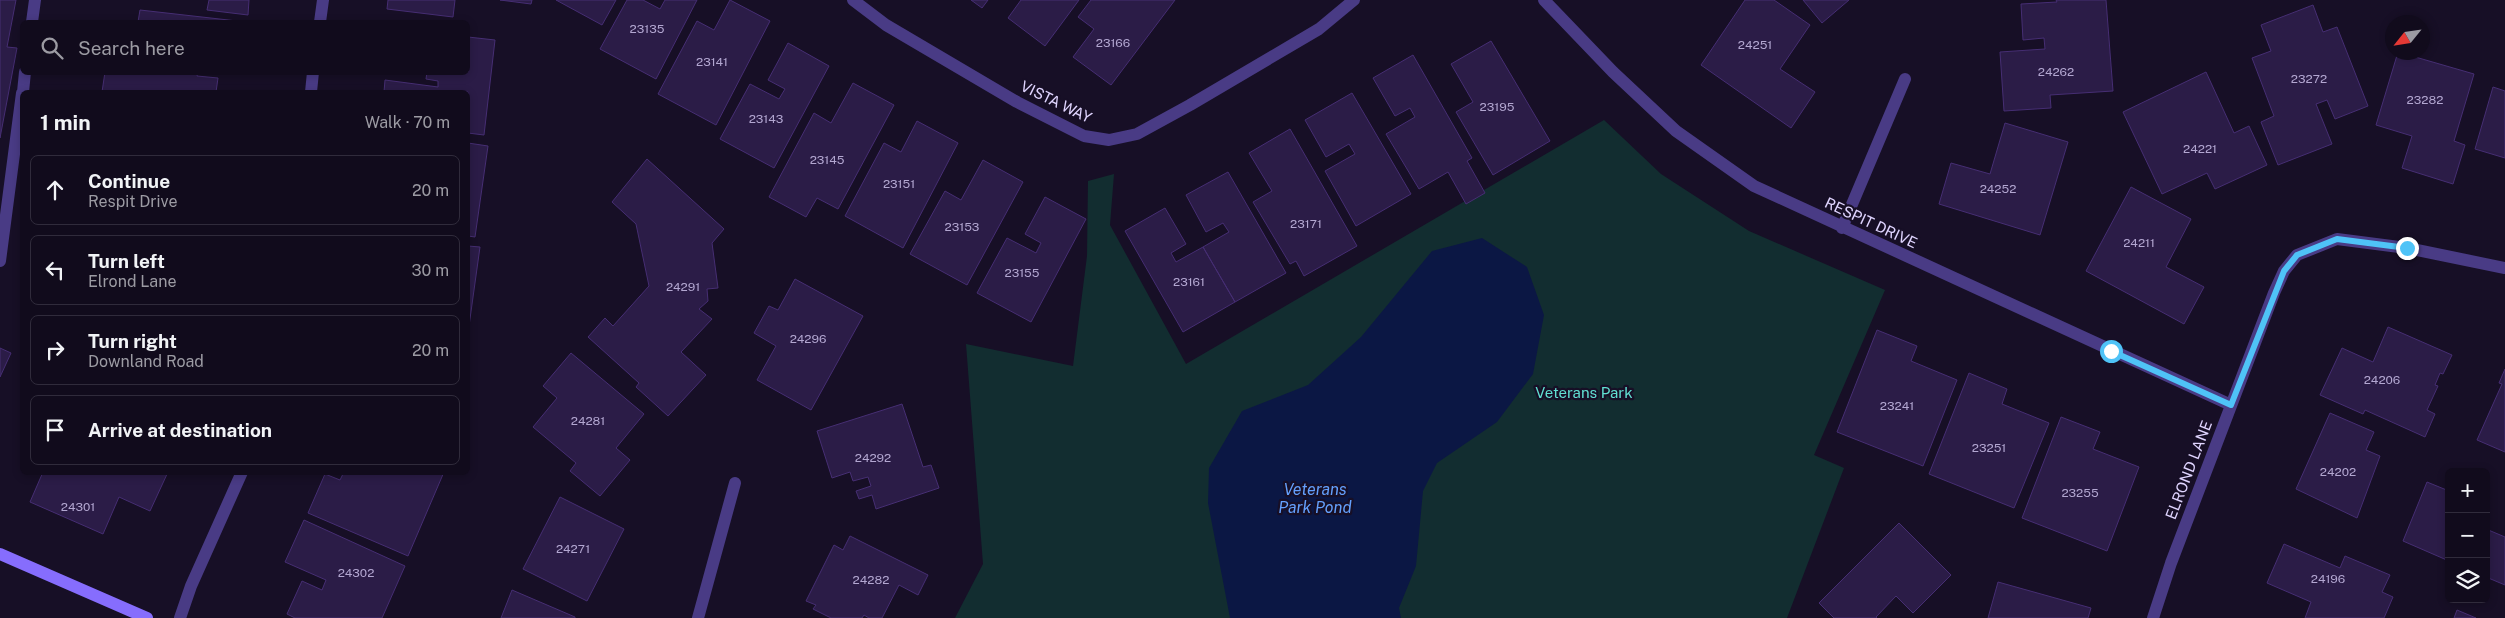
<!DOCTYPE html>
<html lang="en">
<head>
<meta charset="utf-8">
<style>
  :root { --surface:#110b1c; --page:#1a1425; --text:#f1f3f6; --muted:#9c9ba3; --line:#302b3b }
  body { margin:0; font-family:"Public Sans",sans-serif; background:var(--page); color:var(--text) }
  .controls { position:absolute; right:15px; bottom:15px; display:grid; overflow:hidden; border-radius:8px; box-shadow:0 2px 8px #0003 }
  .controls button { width:45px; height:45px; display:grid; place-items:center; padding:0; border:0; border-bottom:1px solid var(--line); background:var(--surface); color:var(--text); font:25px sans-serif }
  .compass { position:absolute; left:2385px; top:15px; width:45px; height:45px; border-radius:50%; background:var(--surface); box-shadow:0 2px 8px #0003; rotate:240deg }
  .stop { position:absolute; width:15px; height:15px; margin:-11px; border:4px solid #4fc3f7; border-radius:50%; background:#fff }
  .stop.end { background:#4fc3f7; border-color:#fff; box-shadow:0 1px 5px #0008 }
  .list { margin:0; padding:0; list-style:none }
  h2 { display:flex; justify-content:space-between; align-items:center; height:65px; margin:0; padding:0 20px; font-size:21px }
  h2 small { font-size:16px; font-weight:400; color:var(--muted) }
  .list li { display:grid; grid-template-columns:32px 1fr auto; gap:15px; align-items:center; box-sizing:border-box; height:70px; margin:0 10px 10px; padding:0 10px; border:1px solid var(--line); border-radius:8px }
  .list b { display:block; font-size:19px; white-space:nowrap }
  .list p { margin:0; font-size:16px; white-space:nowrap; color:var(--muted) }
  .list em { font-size:16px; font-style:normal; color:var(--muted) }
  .icon { flex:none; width:28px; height:28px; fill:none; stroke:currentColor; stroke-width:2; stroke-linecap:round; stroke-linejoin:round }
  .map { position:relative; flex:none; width:2505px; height:618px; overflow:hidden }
  .search { position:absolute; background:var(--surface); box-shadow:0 2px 8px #0003; left:20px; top:20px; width:450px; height:55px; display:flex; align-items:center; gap:12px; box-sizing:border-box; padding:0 18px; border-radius:8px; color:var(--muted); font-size:19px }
  .panel { position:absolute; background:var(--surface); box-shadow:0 2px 8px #0003; left:20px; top:90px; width:450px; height:385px; border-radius:8px }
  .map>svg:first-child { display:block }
</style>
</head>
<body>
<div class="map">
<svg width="2505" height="618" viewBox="0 0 2505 618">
  <rect width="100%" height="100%" fill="#170f26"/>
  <!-- green -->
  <path fill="#122d30" d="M1604,120l57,54 88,57 136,59 -71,165 30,13 -57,150h-832l28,-54 -17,-220 107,22 14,-110 1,-75 26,-7 -4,51 76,139z"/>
  <!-- water -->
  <path fill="#0b1744" d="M1482,238l45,29 17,48 -11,59 -36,48 -60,41 -14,28 -7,75 -17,42 2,10h-171l-22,-115 1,-35 33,-57 66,-26 53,-48 71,-86z"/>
  <!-- building -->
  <path fill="#2b1c47" stroke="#462e73" d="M0,0h16l-9,47 10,1 -17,90z
    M209,0h40l-1,15 -41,-5z
    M388,0h67l-2,17 -66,-8z
    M500,0h32l-1,4z
    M556,0h60l-14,25z
    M627,0h16l17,9 5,-9h32l-41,79 -56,-30z
    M730,0l40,21 -54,104 -58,-31 39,-73 17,9z
    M971,0h17l-6,8z
    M1021,0h58l-34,46 -37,-28z
    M1091,0h84l-64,85 -38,-28 21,-28 -16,-12z
    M1745,0h29l36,25 -30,44 35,23 -24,36 -90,-63z
    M1803,0h46l-27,23z
    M2056,0h50l7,91 -63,4 1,13 -47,3 -4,-59 45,-3 -1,-11 -21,2 -2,-36 36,-2z
    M2313,5l10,27 14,-5 31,79 -33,13 -8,-19 -11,4 16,40 -54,21 -17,-43 13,-6 -22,-58 19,-7 -10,-26z
    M140,10l106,12h-108z
    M468,37l27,3 -11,95 -16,-2v-41h-84l1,-12 53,7v-6l-12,-2 1,-7h41z
    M1491,41l59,100 -57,34 -37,-63 17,-10 -22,-38z
    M788,43l41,23 -55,102 -54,-29 30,-55 29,15 6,-10 -17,-9z
    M2398,52l76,22 -20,67 11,4 -12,39 -51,-16 10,-32 -36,-11z
    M1413,55l59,103 -5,3 18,32 -19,11 -18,-32 -29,17 -33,-55 29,-17 -5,-9 -15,8 -22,-38z
    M105,72h93l-1,4 21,2 -2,14h-114z
    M2206,72l28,61 15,-7 18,39 -52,24 -8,-16 -45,21 -39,-82z
    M853,83l41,22 -56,104 -21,-11 -11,19 -37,-20 45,-84 17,10z
    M2493,87l12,4v67l-30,-9z
    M1352,93l59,101 -55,32 -31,-55 30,-17 -6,-10 -23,13 -21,-37z
    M917,121l41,22 -55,105 -58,-32 39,-73 17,9z
    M2005,123l63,19 -28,93 -101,-31 12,-41 39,11z
    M1290,129l67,117 -53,30 -8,-15 -6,3 -37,-62 19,-11 -23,-38z
    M468,143l20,3 -13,91 -7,-1z
    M647,159l77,70 -12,14 6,45 -11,1 1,12 -9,8 13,10 -31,33 25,23 -38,41 -32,-29 3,-4 -51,-46 17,-19 8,8 36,-40 -13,-62 -24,-22z
    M983,160l40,22 -56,103 -57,-31 35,-63 16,9z
    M1228,172l58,101 -51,29 -32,-55 26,-15 -6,-9 -17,9 -20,-37z
    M2131,187l60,32 -25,48 38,20 -20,37 -98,-53z
    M1045,197l41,22 -55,103 -54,-29 30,-55 29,15 5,-10 -16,-9z
    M1165,208l21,36 -15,9 5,9 27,-15 32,55 -52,30 -58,-101z
    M468,246l12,1 -11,79h-1z
    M795,279l68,37 -52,94 -54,-30 19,-34 -22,-13 15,-27 9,4z
    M2388,327l64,28 -9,19 -3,-1 -5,12 3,1 -11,24 8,4 -10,23 -60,-27 -2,4 -43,-19 22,-47 31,14z
    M1877,330l40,16 -6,15 46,19 -34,86 -86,-34z
    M0,348l11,5 -11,24z
    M571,353l73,61 -28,34 14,12 -30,36 -30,-25 6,-8 -43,-36 24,-29 -14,-12z
    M2505,369v83l-28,-12 25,-56 -3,-1z
    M1969,373l38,16 -5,15 47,19 -35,85 -85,-34z
    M902,404l21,63 8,-2 8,23 -63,21 -4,-14 -13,4 -3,-8 15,-5 -3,-9 -15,4 -3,-9 -18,6 -15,-47z
    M2330,413l44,19 -8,18 14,6 -23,62 -61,-29z
    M2061,417l39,15 -7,17 46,18 -32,84 -85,-33z
    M43,472h125l-18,39 -31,-14 -16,37 -73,-32z
    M344,472h100l-36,84 -100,-43 17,-39 15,6z
    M2427,482l22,9 -2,21 2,1v48l-46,-20z
    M560,497l64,32 -37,72 -64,-32z
    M304,520l101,46 -23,52h-87l-8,-4 15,-33 20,9 4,-10 -41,-18z
    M1899,523l52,52 -38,38 -17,-17 -20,21 1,1h-43l-15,-15z
    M2486,529l19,8v48l-19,-8z
    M850,536l78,39 -10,20 -19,-10 -17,33h-13l-5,-3 -2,3h-31l-18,-9 3,-4 -10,-4 28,-56 9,5z
    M2284,544l56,24 5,-12 45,19 -8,17 11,5 -9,21h-79l6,-16 -44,-19z
    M1998,582l93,26 -3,10h-100z
    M512,590l63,27v1h-74z
    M2457,610l19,8h-22z"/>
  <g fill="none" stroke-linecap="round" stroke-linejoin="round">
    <!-- lane -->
    <path stroke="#493b85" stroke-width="12" d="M32,22l3,-22
      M23,92l2,-20
      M0,261l22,-168"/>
    <!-- street -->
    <path stroke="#493b85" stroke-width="12" d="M853,0l33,25 131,77 67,34 25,4 28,-6 53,-29 129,-76 35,-29
      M1544,0l69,72 63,59 78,55 477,219
      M320,22l3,-22
      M311,92l2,-20
      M1842,228l63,-149
      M180,618l11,-32 51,-114
      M698,618l37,-135
      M2153,618l18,-55 103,-270 10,-22 13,-16 40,-16 70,9 98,20"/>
    <!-- secondary -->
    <path stroke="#866dfd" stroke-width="12" d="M0,554l147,64"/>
  </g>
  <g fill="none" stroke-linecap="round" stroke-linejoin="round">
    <!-- route -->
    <path stroke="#4fc3f7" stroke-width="6" d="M2111,351l120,54 53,-134 13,-16 40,-16 70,9"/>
  </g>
  <g text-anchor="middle" stroke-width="4.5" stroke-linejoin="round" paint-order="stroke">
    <!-- number labels -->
    <g font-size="12" fill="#b3a7d1">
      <text x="647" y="33">23135</text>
      <text x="1113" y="47">23166</text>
      <text x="1755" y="49">24251</text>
      <text x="712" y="66">23141</text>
      <text x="2056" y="76">24262</text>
      <text x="2309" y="83">23272</text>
      <text x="2425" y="104">23282</text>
      <text x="1497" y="111">23195</text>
      <text x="766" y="123">23143</text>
      <text x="2200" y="153">24221</text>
      <text x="827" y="164">23145</text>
      <text x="899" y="188">23151</text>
      <text x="1998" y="193">24252</text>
      <text x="1306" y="228">23171</text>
      <text x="962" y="231">23153</text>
      <text x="2139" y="247">24211</text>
      <text x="1022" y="277">23155</text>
      <text x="1189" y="286">23161</text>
      <text x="683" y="291">24291</text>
      <text x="808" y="343">24296</text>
      <text x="2382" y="384">24206</text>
      <text x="1897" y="410">23241</text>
      <text x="588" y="425">24281</text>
      <text x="1989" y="452">23251</text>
      <text x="873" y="462">24292</text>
      <text x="2338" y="476">24202</text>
      <text x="2080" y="497">23255</text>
      <text x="78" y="511">24301</text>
      <text x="573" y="553">24271</text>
      <text x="356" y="577">24302</text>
      <text x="2328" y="583">24196</text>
      <text x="871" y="584">24282</text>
    </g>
    <!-- street labels -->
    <g font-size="15" fill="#e0d5ff" stroke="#170f26">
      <text transform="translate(1056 102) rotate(26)" y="5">VISTA WAY</text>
      <text transform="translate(1871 223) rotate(25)" y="5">RESPIT DRIVE</text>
      <text transform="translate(2189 470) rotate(-69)" y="5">ELROND LANE</text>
    </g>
    <!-- park labels -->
    <g font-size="15" fill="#61dfd2" stroke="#170f26">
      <text x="1584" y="398">Veterans Park</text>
    </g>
    <!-- water labels -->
    <g font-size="16" font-style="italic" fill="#64a0fd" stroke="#170f26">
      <text x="1315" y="495">Veterans<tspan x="1315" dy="18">Park Pond</tspan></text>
    </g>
  </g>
</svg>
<div class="controls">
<button>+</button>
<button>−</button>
<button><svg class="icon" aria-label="layers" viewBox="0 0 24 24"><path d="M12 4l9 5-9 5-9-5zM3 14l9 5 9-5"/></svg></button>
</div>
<svg class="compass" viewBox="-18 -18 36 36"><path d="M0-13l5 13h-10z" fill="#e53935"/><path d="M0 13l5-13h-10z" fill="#9c9ba3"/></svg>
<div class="stop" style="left:2111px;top:351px"></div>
<div class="stop end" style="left:2407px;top:248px"></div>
<div class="search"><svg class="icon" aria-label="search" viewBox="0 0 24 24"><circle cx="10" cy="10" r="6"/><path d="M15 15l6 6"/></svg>Search here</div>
<section class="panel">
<h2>1 min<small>Walk · 70 m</small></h2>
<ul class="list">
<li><svg class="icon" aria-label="ahead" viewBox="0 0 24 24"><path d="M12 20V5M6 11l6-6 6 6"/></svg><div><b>Continue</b><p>Respit Drive</p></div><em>20 m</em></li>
<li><svg class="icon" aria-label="left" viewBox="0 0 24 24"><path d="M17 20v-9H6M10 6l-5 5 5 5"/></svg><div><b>Turn left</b><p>Elrond Lane</p></div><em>30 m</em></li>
<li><svg class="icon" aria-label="right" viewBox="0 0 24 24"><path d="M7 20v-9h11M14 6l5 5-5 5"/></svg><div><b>Turn right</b><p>Downland Road</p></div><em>20 m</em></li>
<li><svg class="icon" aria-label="arrive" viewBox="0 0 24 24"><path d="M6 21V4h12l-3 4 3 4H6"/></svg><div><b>Arrive at destination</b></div></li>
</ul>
</section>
</div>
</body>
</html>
